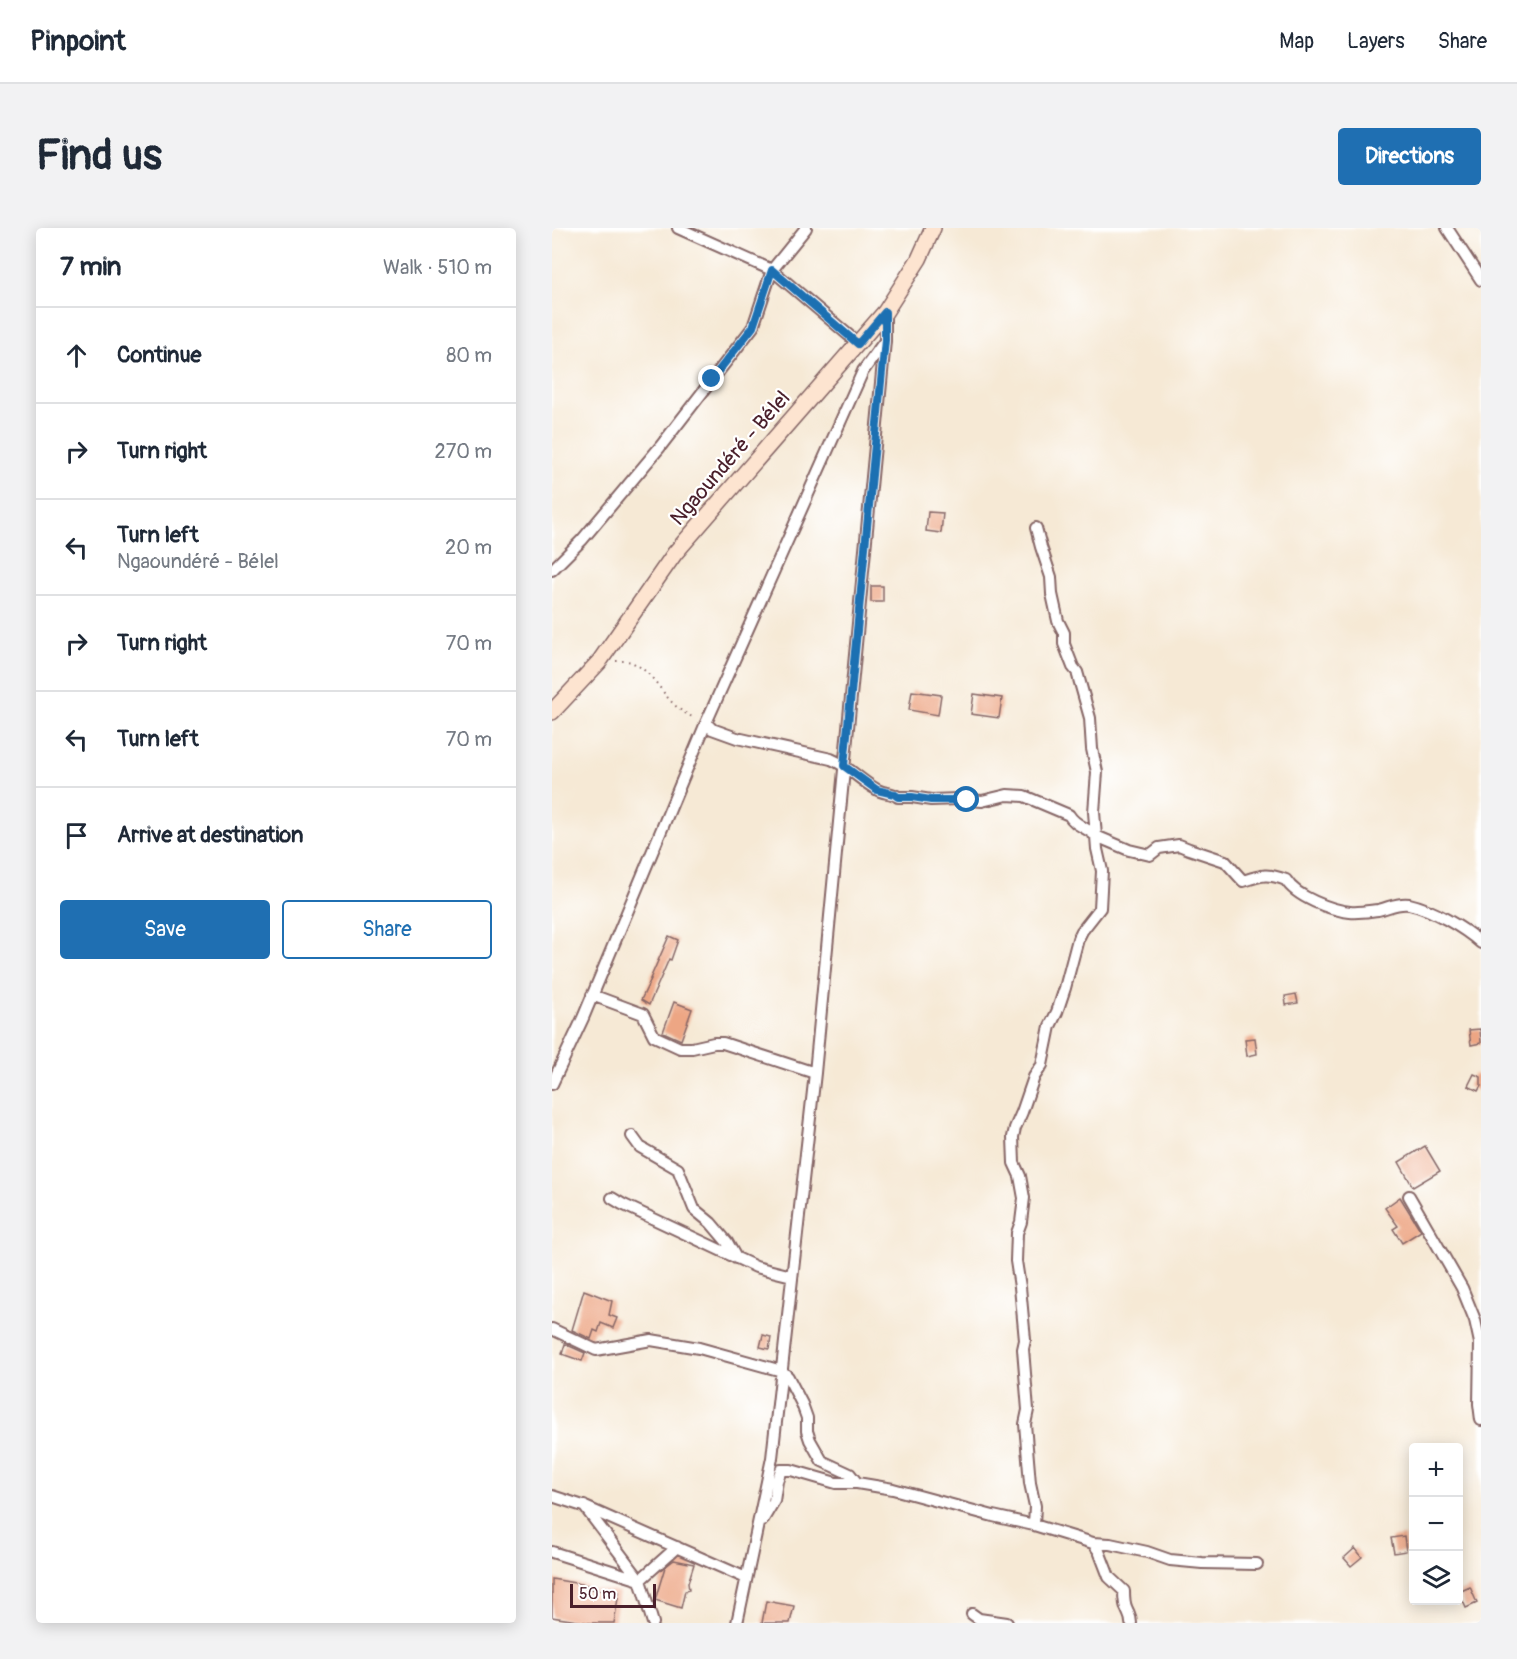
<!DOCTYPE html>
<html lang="en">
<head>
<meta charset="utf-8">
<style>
  :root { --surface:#fff; --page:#f2f2f3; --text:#1f2937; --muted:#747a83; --line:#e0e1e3; --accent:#1f6fb2 }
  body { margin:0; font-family:Pangolin,sans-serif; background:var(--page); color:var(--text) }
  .controls { position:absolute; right:18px; bottom:18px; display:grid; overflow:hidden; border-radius:6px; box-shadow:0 3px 15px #0003 }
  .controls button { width:54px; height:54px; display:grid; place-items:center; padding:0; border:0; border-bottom:2px solid var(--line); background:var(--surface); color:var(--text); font:30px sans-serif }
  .scale { position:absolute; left:18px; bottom:15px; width:86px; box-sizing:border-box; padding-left:6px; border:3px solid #4a1f2b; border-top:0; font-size:16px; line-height:21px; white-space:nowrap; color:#4a1f2b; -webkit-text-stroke:4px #fff; paint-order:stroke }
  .stop { position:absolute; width:18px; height:18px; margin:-14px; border:4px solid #1f6fb2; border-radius:50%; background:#fff }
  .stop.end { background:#1f6fb2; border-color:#fff; box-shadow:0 2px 6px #0008 }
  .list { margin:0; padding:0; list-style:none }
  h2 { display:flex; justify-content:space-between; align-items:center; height:78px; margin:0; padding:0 24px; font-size:26px }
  h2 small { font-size:20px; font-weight:400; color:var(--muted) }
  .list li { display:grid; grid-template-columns:39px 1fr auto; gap:18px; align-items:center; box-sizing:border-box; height:96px; padding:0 24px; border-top:2px solid var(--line) }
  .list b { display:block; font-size:22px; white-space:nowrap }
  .list p { margin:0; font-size:20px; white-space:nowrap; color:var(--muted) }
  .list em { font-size:20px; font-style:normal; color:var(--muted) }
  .actions { display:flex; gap:12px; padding:18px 24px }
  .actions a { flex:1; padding:14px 0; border:2px solid var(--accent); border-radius:6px; text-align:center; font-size:21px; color:var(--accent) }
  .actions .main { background:var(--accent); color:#fff }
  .icon { flex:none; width:33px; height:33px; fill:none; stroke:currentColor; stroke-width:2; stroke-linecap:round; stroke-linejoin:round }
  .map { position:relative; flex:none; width:929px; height:1395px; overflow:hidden; border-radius:6px }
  header { display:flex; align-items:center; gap:36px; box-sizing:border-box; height:84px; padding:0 30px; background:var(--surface); border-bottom:2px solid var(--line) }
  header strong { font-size:28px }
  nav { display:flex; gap:33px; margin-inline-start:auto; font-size:21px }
  .intro { display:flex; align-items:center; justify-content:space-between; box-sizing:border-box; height:144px; padding:0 36px }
  h1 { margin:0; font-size:42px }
  .button { padding:15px 27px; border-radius:6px; background:var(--accent); color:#fff; font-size:21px; font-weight:700 }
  main { display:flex; gap:36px; padding:0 36px }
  aside { flex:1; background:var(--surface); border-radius:6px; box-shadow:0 3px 15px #0003 }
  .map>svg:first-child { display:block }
</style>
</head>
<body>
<header>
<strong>Pinpoint</strong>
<nav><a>Map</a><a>Layers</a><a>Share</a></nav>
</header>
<div class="intro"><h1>Find us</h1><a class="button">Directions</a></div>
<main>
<aside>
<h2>7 min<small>Walk · 510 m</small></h2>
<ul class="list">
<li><svg class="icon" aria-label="ahead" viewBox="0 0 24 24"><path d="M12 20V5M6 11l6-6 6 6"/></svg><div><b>Continue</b></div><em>80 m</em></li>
<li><svg class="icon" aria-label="right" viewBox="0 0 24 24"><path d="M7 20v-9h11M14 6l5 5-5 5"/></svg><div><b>Turn right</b></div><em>270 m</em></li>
<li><svg class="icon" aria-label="left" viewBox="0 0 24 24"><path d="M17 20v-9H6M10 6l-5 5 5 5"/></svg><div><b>Turn left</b><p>Ngaoundéré - Bélel</p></div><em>20 m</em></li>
<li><svg class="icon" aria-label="right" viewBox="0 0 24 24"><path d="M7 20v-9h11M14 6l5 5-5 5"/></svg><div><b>Turn right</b></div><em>70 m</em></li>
<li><svg class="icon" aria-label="left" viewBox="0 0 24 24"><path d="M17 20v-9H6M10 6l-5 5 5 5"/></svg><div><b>Turn left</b></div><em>70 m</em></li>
<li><svg class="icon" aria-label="arrive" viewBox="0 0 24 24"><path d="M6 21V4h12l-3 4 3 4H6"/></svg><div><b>Arrive at destination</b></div></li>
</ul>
<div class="actions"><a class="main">Save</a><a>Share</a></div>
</aside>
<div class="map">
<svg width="929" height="1395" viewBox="0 0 929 1395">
  <rect width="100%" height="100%" fill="#fff"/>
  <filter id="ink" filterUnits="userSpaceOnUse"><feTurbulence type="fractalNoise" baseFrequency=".0167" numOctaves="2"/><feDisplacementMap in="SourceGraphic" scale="12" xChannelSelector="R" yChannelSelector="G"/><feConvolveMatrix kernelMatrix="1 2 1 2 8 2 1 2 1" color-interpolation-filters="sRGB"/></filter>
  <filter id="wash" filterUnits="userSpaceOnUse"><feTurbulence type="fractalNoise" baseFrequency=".008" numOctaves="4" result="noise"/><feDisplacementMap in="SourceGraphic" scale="24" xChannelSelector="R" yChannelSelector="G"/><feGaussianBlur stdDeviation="1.35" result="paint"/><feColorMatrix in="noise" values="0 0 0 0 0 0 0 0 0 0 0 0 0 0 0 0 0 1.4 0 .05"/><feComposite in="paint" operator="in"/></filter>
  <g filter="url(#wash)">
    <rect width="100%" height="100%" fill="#f6e9d5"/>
    <g id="blocks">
      <!-- building -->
      <path fill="#eda684" d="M376,284l15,1 -2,20 -15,-2z
        M319,358h12v16h-12z
        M360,463l29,4 -3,20 -29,-5z
        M422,466l28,4 -3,20 -28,-4z
        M117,708l9,4 -7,20 -2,-1 -20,46 -8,-5 10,-21h-1z
        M744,766l2,9 -12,2 -1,-9z
        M122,774l18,7 -11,31 -18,-8z
        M928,801l1,14 -10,2 -2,-15z
        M703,810l2,16 -10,2 -2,-17z
        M922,846l7,3v9l-3,5 -10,-5z
        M873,918l15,25 -27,16 -14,-25z
        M848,969l21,34 -19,12 -9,-14 5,-3 -13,-18z
        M32,1062l28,11 -3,14 8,3 -4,10 -12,-5 -3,9 -4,-2 -3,9 -19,-9z
        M211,1107l8,2 -2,12 -9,-2z
        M13,1116l20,9 -3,8 -20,-7z
        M852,1308l2,15 -12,2 -3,-15z
        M803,1320l7,9 -11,9 -7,-8z
        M122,1332l20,4 -6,19 1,7 -4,1 -4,17 -26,-8 10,-33z
        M0,1351l35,6 -1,3 33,4 -5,31h-24l-38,-6z
        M918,1359l7,16 -11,5 -7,-16z
        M214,1373l28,5 -4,17h-28z"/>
    </g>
  </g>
  <g filter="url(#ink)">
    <use href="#blocks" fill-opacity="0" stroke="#866666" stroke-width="1.5"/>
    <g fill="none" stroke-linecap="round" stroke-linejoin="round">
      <!-- minor casing -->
      <g stroke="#866666" stroke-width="14">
        <path id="minor" d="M126,0l94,42 87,74
          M895,0l34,52
          M484,300l5,19 10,30 1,17 6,27 6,12v11l9,23 4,5 13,46 2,31 5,23 -3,40 2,24 33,14 21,5 9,-7 20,-3 10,4 36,12 18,20c19,-6 24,-8 43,-1 10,17 45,30 64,32 9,1 19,-1 28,-2 10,-2 20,-8 31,-6 23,5 55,24 72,39
          M0,342l30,-30 78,-93 93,-120 19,-57 34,-42
          M154,495l6,6 25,9 94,21c17,7 29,21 45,30 7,5 16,3 22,8h14l19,3 28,-1 23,2 25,-6 17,1 45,19c6,11 18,12 27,21l1,13 5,22 -2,37 -18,23 -4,8 -13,49 -8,24 -7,14 -8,39 -8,12 -12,35 -7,16 -2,9 1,26 6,13 4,22 -3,24 -4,11 -1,28 4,26 5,53 -2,9 5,61 -3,14 5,59 5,23 -1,19 59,18 17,1 37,8 23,8 32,3 55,1
          M40,767l51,19 11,22 26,12h12l22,-5h9l92,30
          M0,856l31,-66 123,-295 157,-352 22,-30
          M80,908l8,11 38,22 16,40 17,14 16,19 9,16
          M857,968l53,92 13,32 5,23 -1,61 2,16
          M60,970l10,6 134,63 36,9
          M0,1101l44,21 55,-10 48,8 83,23 6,6 14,27 5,14v13l3,9 12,21 28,13 7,9
          M0,1268l31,10 163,72
          M32,1278l56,74 13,43
          M210,1293l12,-20 3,-20 4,-11h10l45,13h21l36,6 100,27 41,9
          M541,1315l6,8 10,26 15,14c0,6 0,14 3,19 2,5 4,7 4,13
          M0,1324l88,28 37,-33
          M420,1386l7,5 28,4
          M185,1395l35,-165 43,-385 70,-732v-29"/>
      </g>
      <!-- secondary casing -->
      <g stroke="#866666" stroke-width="18">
        <path id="secondary" d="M0,484l47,-50 76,-109 210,-241 34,-53 14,-31"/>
      </g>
      <!-- path -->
      <path stroke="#866666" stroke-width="2" stroke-dasharray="1.5 4.5" stroke-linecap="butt" d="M64,433c7,0 14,-1 19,3 25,13 29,42 60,54"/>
      <!-- minor -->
      <use href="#minor" stroke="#fff" stroke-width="10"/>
      <!-- secondary -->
      <use href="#secondary" stroke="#fde4d0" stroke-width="15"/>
    </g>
  </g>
  <g fill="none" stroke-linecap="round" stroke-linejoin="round" filter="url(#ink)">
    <!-- route -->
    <path stroke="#1f6fb2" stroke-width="8" d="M160,151l41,-52 19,-57 86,74 27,-32v28l-41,426 33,24 17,4 4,3h14l19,3h36"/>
  </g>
  <g text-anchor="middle" stroke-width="4.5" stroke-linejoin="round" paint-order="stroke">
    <!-- street labels -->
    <g font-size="21" fill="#4a1f2b" stroke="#fff">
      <text transform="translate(178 230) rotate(-49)" y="7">Ngaoundéré - Bélel</text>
    </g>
  </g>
</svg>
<div class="controls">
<button>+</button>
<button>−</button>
<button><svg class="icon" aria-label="layers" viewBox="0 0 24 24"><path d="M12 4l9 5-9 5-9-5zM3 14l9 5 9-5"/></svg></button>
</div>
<div class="scale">50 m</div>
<div class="stop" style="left:415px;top:572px"></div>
<div class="stop end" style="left:160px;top:151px"></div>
</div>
</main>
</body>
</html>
